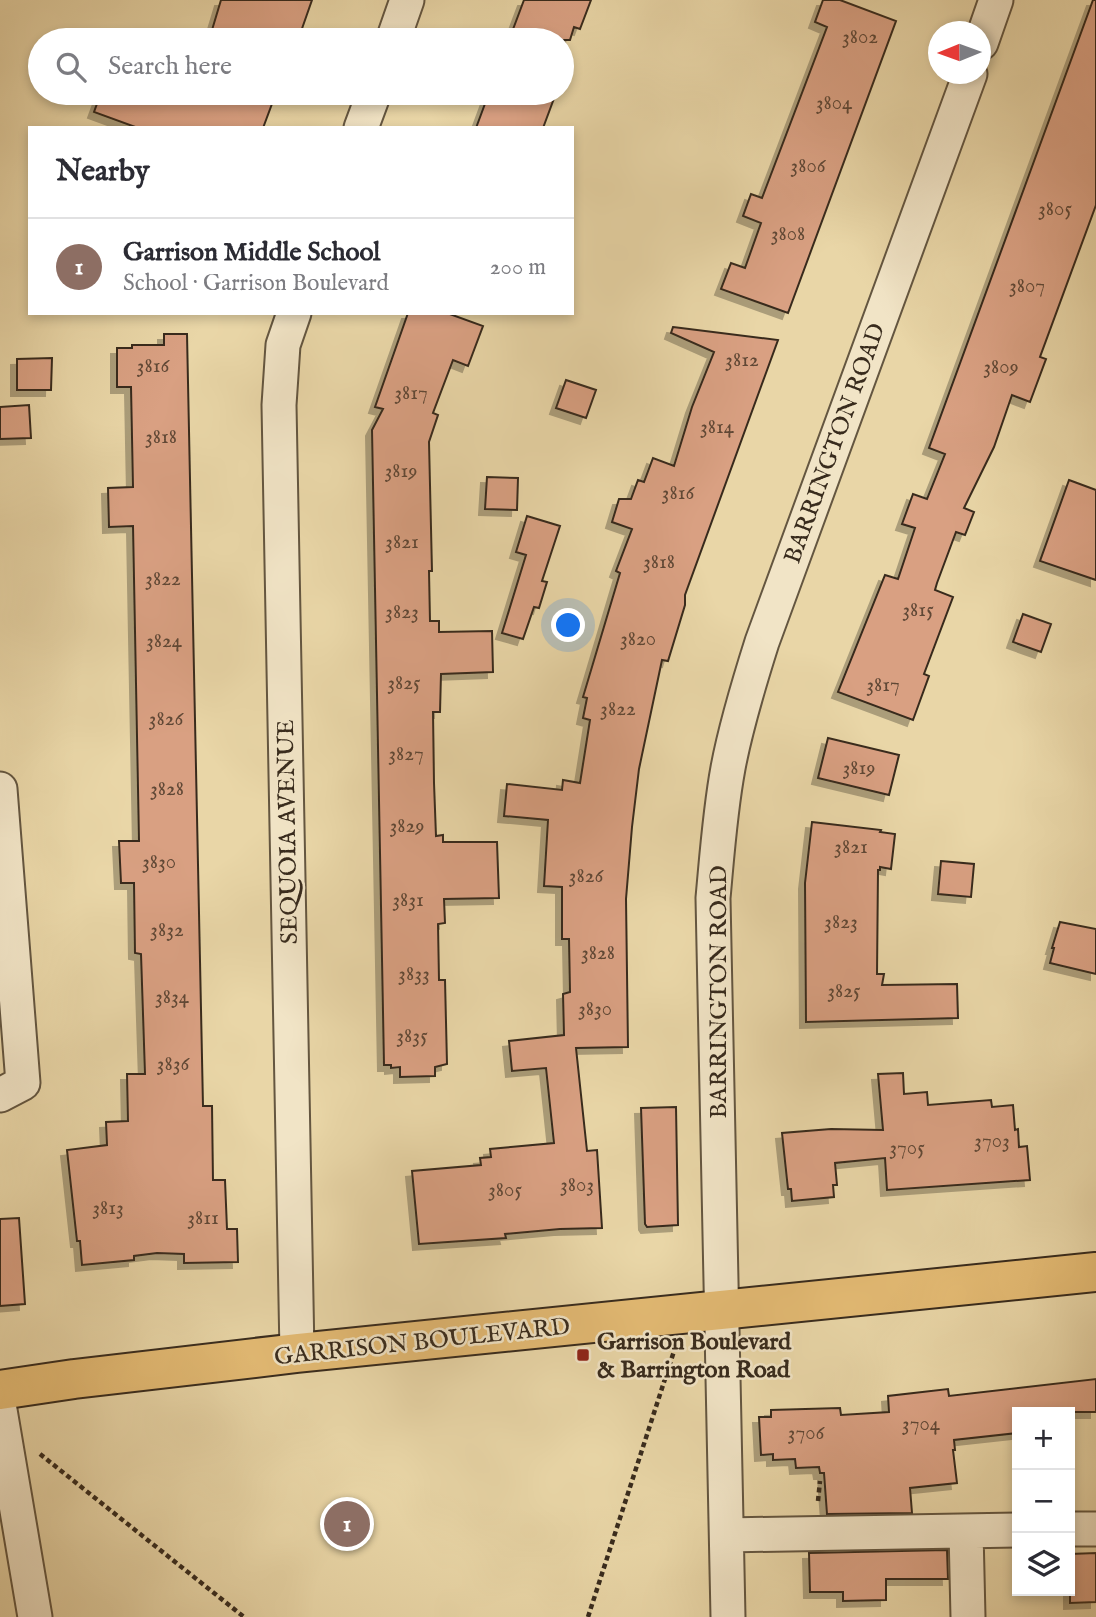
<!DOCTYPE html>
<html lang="en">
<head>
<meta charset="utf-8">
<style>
  :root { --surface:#fff; --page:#f7f7f7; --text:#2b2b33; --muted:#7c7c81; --line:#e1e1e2; --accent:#2563eb }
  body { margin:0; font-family:"IM FELL English",serif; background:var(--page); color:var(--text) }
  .controls { position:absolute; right:21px; bottom:21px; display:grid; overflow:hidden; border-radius:0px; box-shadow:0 4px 10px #0003 }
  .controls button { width:63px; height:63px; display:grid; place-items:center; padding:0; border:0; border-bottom:2px solid var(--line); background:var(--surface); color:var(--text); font:35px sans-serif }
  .compass { position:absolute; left:928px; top:21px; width:63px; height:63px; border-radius:50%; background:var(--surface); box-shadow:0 4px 10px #0003; rotate:269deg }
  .you { position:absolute; left:569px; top:626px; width:24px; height:24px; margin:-18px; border:5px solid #fff; border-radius:50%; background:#1a73e8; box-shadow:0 0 0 10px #1a73e833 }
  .badge { display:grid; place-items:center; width:46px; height:46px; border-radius:50%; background:var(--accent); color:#fff; font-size:23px; font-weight:700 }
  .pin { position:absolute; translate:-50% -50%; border:4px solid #fff; box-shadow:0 2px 7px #0006 }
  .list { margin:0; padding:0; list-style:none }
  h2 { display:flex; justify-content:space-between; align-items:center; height:91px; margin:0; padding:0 28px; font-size:30px }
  h2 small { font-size:23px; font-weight:400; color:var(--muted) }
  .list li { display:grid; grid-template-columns:46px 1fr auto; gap:21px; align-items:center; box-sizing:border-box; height:98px; padding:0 28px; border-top:2px solid var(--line) }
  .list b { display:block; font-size:26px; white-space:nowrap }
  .list p { margin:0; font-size:23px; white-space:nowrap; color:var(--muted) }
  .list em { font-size:23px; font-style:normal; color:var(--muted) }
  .icon { flex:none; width:38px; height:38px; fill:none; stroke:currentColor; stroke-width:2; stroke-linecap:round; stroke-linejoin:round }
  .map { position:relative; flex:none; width:1096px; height:1617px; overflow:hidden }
  .search { position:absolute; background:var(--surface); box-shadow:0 4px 10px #0003; left:28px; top:28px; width:546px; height:77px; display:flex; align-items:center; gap:18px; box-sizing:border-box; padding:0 24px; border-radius:38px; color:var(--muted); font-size:26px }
  .panel { position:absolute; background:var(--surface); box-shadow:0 4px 10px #0003; left:28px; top:126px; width:546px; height:189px; border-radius:0px }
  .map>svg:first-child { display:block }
</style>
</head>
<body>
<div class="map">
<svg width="1096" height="1617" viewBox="0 0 1096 1617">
  <defs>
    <filter id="shadow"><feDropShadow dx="-6" dy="6" stdDeviation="0" flood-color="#0004"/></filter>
  </defs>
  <rect width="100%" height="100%" fill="#e9d6a7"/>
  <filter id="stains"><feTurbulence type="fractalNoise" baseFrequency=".00286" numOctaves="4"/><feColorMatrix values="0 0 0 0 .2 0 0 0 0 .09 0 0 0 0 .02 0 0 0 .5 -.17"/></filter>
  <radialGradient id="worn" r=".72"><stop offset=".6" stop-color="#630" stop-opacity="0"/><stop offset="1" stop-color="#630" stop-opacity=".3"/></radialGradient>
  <!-- building -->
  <path fill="#d9a082" stroke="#382b1d" stroke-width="2" filter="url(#shadow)" d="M221,0h91l-14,40h-89z
    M524,0h67l-11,29 -6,-2 -4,13h-61z
    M823,0h17l56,21 -108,292 -67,-24 10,-26 14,5 16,-45 -18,-7 8,-22 11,4 65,-171 -12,-5z
    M1093,0h3v205l-56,152 6,2 -16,43 -18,-7 -18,52 -30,61 10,4 -9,23 -9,-3 -19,51 -2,7 18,7 -29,77 5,2 -16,44 -75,-28 47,-117 13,4 17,-51 -13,-4 11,-30 14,5 18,-45 -16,-6z
    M101,93h26l20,6 2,-6h127l-13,35h-125l-44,-16z
    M489,93h67l-13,35h-67z
    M408,313h39l36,13 -15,40 -15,-6 -20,53 5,2 -9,27 3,129h-3l1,50h9v11l53,-1 1,41 -52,2 -1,38h-7l1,71 2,53 7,-1v7h54l2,56 -55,1 1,24 -7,1 1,56h6l2,84 -12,3v9l-35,1v-10l-9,1v-3h-7l-12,-635 11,-21 -8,-2z
    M673,327l105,13 -93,255v10l-17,56 -6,-1 -23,109 -7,58 -6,72 2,148 -52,1 11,103 10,-1 5,78 -42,1 -55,5 1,4 -87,6 -7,-73 69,-6 -1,-7 11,-1 -1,-8 64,-6 -8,-75 -34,3 -3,-30 55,-6 -1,-41 7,-2 -1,-53h-7v-52l-18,-1 4,-66 -44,-4 3,-32 55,6 1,-10 17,3 10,-63 -7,-2 4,-20 -4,-1 37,-124 -4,-2 16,-42 -20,-7 7,-23h12l7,-19 6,2 9,-24 21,8 18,-59 22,-55 -43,-19z
    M164,334h23l16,772h9l1,74h12l2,49h10l1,33 -54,1v-9l-27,-1 -23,3v4l-52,5 -2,-24h-3l-10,-91 40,-5 -1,-23 22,-1 -1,-47h18l-4,-120 -6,-1 -1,-70h-13l-2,-42h20l-6,-315 -24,1 -1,-39 25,-1 -2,-100h-14v-39h15v-3h32z
    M52,358l-1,32h-34v-31z
    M566,380l30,10 -10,28 -30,-10z
    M29,405l2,33 -31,1v-32z
    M487,477l31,1 -1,32 -32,-1z
    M1069,480l27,10v90l-56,-19z
    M527,516l33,10 -18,55 5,1 -8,26 -5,-1 -11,32 -21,-6 24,-78 -10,-3z
    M1023,614l28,10 -10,28 -28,-10z
    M828,738l71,17 -10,40 -71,-17z
    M812,822l69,8 -1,2 15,2 -4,35 -11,-2v3h-2l-1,104h7l-2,11 75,-1 1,34 -152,4 -1,-139z
    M941,861l33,3 -3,33 -33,-3z
    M1060,922l36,7v45l-46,-11 4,-15h-2z
    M903,1073l1,21 23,-2 1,13 63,-5 1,7 21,-2 2,25 3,-1 1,18 8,-1 3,34 -143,10 -2,-32 -50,5 2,22h-4l1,12 -42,4 -1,-12h-3l-6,-56 49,-4 52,1 -5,-56z
    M676,1107l2,118 -31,2 -2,-3 -4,-116z
    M19,1218l6,86 -25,2v-87z
    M1096,1379v33h-79v21l-63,7 1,10h-2l4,33 -47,5 2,25 -85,1 -3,-41h-4l-1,-6 -23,1 -1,-9 -22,1v-6l-12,1 -2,-38h12v-7l69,-2 1,7 48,-3 -1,-16 60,-7 1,7z
    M947,1550l1,29h-62v21l-43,1v-9h-33l-1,-39z
    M1096,1553v49l-26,1v-49z"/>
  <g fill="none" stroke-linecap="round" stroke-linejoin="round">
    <!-- minor casing -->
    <g stroke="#645640" stroke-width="37">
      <path id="minor" d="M393,40l14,-40
        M981,43l15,-43
        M361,128l13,-35
        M294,313l-11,32 -4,60 18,948
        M0,789l23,294 -23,12
        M0,1410l35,207
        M1070,1529h26
        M966,1531l2,86
        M727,1535l290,-5
        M728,1617l-15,-719c4,-43 7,-87 15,-130 8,-43 21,-85 34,-126l208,-568"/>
    </g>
    <!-- major casing -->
    <g stroke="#382b1d" stroke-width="42">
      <path id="major" d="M0,1390l74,-11 223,-26 799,-81"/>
    </g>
    <!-- path -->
    <path stroke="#382b1d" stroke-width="4.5" stroke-dasharray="5 3.5" stroke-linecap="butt" d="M40,1454l204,163
      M818,1501l2,-20
      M588,1617l87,-269"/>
    <!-- minor -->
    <use href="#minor" stroke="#f1e4c6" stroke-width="33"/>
    <!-- major -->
    <use href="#major" stroke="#e4bb74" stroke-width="38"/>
  </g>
  <!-- markers -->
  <rect fill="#8f2418" stroke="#f1e4c6" stroke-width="2.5" x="576" y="1348" width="14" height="14" rx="3.5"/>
  <g text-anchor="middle" stroke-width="5" stroke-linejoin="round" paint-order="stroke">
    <!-- number labels -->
    <g font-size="21" fill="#604836">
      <text x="860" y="43">3802</text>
      <text x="834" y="109">3804</text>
      <text x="808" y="172">3806</text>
      <text x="1055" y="215">3805</text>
      <text x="788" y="240">3808</text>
      <text x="1027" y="292">3807</text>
      <text x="742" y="366">3812</text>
      <text x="153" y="372">3816</text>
      <text x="1001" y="373">3809</text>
      <text x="411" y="399">3817</text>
      <text x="717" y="433">3814</text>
      <text x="161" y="443">3818</text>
      <text x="401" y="477">3819</text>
      <text x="678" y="499">3816</text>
      <text x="402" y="548">3821</text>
      <text x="659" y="568">3818</text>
      <text x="163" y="585">3822</text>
      <text x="918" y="616">3815</text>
      <text x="402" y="618">3823</text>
      <text x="638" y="645">3820</text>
      <text x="164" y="647">3824</text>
      <text x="404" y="689">3825</text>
      <text x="883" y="691">3817</text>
      <text x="618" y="715">3822</text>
      <text x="166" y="725">3826</text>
      <text x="406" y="760">3827</text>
      <text x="859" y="774">3819</text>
      <text x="167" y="795">3828</text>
      <text x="407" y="832">3829</text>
      <text x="851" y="853">3821</text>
      <text x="159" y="868">3830</text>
      <text x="586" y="882">3826</text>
      <text x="408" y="906">3831</text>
      <text x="841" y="928">3823</text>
      <text x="167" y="936">3832</text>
      <text x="598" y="959">3828</text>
      <text x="414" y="980">3833</text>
      <text x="844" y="997">3825</text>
      <text x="172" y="1003">3834</text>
      <text x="595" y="1015">3830</text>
      <text x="412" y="1042">3835</text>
      <text x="173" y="1070">3836</text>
      <text x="992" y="1147">3703</text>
      <text x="907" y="1154">3705</text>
      <text x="577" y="1191">3803</text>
      <text x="505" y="1196">3805</text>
      <text x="108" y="1214">3813</text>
      <text x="203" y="1224">3811</text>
      <text x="921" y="1430">3704</text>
      <text x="806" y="1439">3706</text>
    </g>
    <!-- street labels -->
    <g font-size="24" fill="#382b1d" stroke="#f1e4c6">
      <text transform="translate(834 443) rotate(-70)" y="8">BARRINGTON ROAD</text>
      <text transform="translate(287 832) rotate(-91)" y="8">SEQUOIA AVENUE</text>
      <text transform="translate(718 992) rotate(-90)" y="8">BARRINGTON ROAD</text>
      <text transform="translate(422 1341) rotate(-6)" y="8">GARRISON BOULEVARD</text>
    </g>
    <!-- poi labels -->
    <g font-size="24" font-weight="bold" fill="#382b1d" stroke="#f1e4c6" text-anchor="start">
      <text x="597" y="1349">Garrison Boulevard<tspan x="597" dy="28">&amp; Barrington Road</tspan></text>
    </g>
  </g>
  <rect width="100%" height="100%" filter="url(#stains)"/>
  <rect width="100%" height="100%" fill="url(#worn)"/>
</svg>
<div class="controls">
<button>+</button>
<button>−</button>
<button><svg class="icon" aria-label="layers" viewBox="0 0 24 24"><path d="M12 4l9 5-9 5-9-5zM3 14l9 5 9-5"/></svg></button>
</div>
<svg class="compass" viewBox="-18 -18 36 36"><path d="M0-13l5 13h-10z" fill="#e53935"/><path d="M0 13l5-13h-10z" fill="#7c7c81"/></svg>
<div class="you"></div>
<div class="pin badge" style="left:347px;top:1524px;background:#8d6e63">1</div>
<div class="search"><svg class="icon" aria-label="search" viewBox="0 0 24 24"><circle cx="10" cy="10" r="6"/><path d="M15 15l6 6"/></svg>Search here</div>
<section class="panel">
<h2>Nearby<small></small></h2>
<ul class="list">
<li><span class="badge" style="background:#8d6e63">1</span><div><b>Garrison Middle School</b><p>School · Garrison Boulevard</p></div><em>200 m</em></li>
</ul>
</section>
</div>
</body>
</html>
